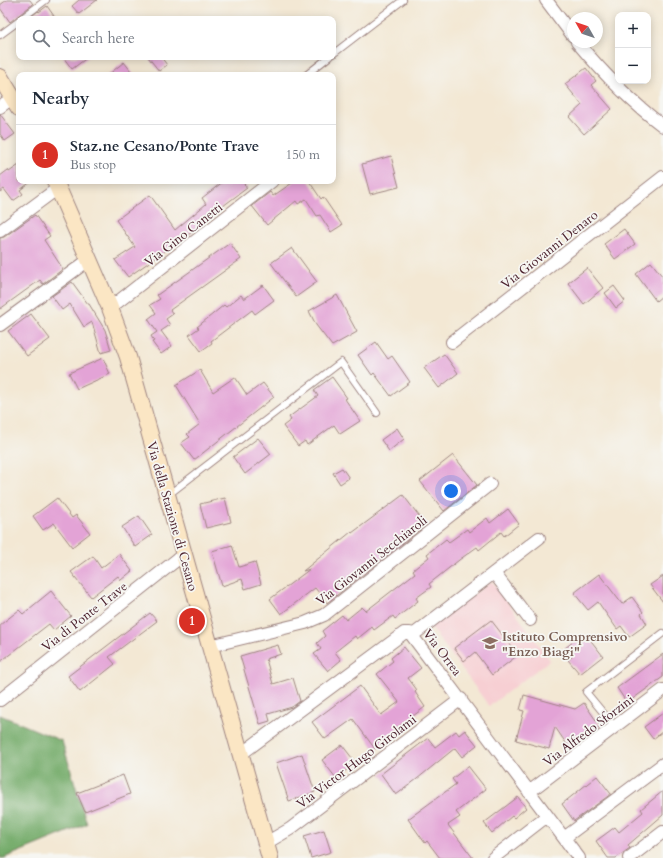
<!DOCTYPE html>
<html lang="en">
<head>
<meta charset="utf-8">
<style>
  :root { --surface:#fff; --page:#f6f6f7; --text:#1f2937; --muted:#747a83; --line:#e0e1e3; --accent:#d93025 }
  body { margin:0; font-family:Cardo,serif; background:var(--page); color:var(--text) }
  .controls { position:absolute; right:12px; top:12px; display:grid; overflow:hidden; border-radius:8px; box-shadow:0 2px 10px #0003 }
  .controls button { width:36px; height:36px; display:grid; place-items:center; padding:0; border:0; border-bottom:1px solid var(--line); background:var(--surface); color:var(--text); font:20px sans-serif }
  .compass { position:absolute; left:567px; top:12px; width:36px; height:36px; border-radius:50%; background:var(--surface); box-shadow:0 2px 10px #0003; rotate:310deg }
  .you { position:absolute; left:451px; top:491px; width:14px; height:14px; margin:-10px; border:3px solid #fff; border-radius:50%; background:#1a73e8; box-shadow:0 0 0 6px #1a73e833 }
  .badge { display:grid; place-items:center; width:26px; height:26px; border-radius:50%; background:var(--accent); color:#fff; font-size:13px; font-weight:700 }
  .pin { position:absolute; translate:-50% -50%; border:2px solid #fff; box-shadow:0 1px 4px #0006 }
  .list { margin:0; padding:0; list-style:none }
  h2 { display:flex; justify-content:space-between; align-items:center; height:52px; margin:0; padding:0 16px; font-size:17px }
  h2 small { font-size:13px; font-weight:400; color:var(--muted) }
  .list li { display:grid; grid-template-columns:26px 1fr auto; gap:12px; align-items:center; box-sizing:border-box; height:60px; padding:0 16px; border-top:1px solid var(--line) }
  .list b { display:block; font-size:15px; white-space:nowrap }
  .list p { margin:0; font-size:13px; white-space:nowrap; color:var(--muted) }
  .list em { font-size:13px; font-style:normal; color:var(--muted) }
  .icon { flex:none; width:22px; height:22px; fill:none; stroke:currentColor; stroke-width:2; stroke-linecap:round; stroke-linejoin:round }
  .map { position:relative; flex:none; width:663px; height:858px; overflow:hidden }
  .search { position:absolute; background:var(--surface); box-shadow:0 2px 10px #0003; left:16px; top:16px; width:320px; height:44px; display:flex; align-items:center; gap:10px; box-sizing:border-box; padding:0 14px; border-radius:8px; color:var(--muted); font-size:15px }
  .panel { position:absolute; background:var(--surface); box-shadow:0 2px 10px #0003; left:16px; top:72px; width:320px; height:112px; border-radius:8px }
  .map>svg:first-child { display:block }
</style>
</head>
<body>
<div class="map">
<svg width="663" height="858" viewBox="0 0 663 858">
  <rect width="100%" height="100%" fill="#f6f6f2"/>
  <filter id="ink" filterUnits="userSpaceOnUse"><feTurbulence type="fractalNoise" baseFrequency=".025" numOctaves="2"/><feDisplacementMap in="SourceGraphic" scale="8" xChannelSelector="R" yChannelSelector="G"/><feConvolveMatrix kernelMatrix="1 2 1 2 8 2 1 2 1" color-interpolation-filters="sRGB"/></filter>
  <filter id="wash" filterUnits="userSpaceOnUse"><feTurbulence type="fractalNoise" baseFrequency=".012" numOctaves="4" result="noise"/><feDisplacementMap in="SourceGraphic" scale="16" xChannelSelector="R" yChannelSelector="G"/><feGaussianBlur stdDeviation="0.9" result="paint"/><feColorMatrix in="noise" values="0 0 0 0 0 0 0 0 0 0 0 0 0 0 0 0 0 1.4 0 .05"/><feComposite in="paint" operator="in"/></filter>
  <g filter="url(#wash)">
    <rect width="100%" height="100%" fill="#f3e8d4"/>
    <!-- built -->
    <path fill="#f7cfd3" d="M492,581l58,79 -61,46 -59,-80z"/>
    <!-- forest -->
    <path fill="#72aa67" stroke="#5e6449" d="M0,715l62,26 25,83 -83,34h-4z"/>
    <g id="blocks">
      <!-- building -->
      <path fill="#e3a3d6" d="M7,0h23l3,4 -23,18 -10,-14v-3z
        M79,0h18l-18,14 -7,-8z
        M47,6l9,13h-28l10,-8 1,1z
        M63,57h25l-16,12z
        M148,57h13l6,8 -8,6z
        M124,62l10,13h-26z
        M586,68l10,13 -5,4 21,24 -28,25 -15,-17 13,-12 -17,-21z
        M0,114l15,20 -10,7 -5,-7z
        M391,156l8,31 -29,7 -8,-30z
        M19,165v16h13l-12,9 3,4 -10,7 -9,-12 -4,3v-16l8,-6 1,2z
        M224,181h18l5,7 -44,33 1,1 -16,13 -60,42 -13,-17 20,-13 -19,-27 34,-25 25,35 31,-26 -4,-6z
        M295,181h14l12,18 2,-2 19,28 -11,7 -11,-17 -3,1 -11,-17 -8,5 -2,-3 -29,24 -15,-19 18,-14 3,4z
        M35,215l15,21 -6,4 19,29 -20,15 -3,-4 -40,29v-71l4,-1z
        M624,229l11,15 -20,15 -11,-15z
        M230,243l11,16 -71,51 3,4 -7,5 4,6 -9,6 11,15 -11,8 -9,-12 2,-1 -3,-5 6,-4 -9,-13 8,-6 -6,-8 10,-6 -3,-4z
        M292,248l25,34 -21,15 -25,-34z
        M651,262l12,15v18l-7,6 -20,-27z
        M587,268l16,20 -19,16 -16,-21z
        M72,282l16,22h1l16,26 6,20 -10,3 -9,-31 -8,5 -14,-23 -8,6 -10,-14z
        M263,285l11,15 -19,14 -3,-4 -41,31 1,2 -11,8 -12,-16 10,-7 -2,-1 27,-22 2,2 15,-12 3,4z
        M614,286l11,15 -9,7 -11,-15z
        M337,295l20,37 -25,14 -16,-21 -7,-14z
        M31,314l19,25 -23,17 -19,-25z
        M376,342l12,17 4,-3 18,26 -19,14 -17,-23 -2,2 -14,-20z
        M444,354l14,19 -19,15 -15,-20z
        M103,358l7,16 -33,15 -8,-16z
        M200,370l13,22 22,-15 12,18 16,-12 11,14 -80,63 -13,-17 9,-6 -3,-3 13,-10 -24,-39z
        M332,377l15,21 -2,1 15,22 -20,13 -6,-9 -27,20 -2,-4 -7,5 -15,-20 8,-6 -2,-3 29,-21 -4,-6z
        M397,428l7,11 -15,12 -8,-11z
        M258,438l13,16 -26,20 -12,-17z
        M453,455l24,30 -33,26 -24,-30z
        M342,468l7,10 -9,6 -7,-11z
        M403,495l23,30 -99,78 -12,-15 -34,26 -11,-15 40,-30 -7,2 48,-39 1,1z
        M57,498l15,20 4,-3 14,18 -18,14 -18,-24 -11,7 -10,-14z
        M225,498l6,24 -25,6 -6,-24z
        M508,509l11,15 -15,12 -3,-4 -22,18 -2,-3 -18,13 -30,24 2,3 -15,11 2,3 -23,18 -2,-3 -19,14 -2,-3 -15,12 -2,-3 -20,16 6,8 -13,11 -14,-17 7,-5 -4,-6 8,-7 -3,-5 20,-16 4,5 16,-13 4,4 49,-38 -2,-3 16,-13 -2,-3 19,-15 3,3 18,-13 2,3 18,-14 3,5z
        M139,516l13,19 -17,12 -13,-20z
        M232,545l7,22 16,-5 6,22 -16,5 -3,-10 -20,7 -10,-35z
        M119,554l13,17 -11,9 -3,-4 -27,21 -20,-25 22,-16 8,12z
        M599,574l23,30 10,-7 11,15 -2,2 6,10 -18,13 -8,-11 -4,3 -19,-27 -10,8 -14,-17z
        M663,576v26l-13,-17z
        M51,591l20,25 -17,14 -5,-6 -49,38v-37l19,-15 4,4z
        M150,613l7,8 -48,36 6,7 -35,28 -12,-16z
        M491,620l27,35 -26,20 -17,-23 -11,9 -10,-13z
        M581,636l3,4 4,-3 15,19 -23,18 -12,-14 4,-3 -7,-9z
        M278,645l3,9 -15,5 7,25 20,-6 7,23 -8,6 -24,7 2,7 -10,3 -20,-68z
        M404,647l17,21 -13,10 9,12 -2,2 10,15 -28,21 2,3 -24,18 -22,-30 -28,20 -13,-17 48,-36 21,29 18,-13 -22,-28 16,-13 -2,-3z
        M663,654v23l-36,26 -10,-15z
        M524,695l51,14 9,-6 16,23 -30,23 -15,-22 -6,22 -33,-9 8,-29 -4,-1z
        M663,713v18l-10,8 -9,-12z
        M465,730l12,15 -15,12 -7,-9 -38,31 -21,16 -15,-21 47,-36 7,9 21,-16 3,4z
        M342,745l14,18 -20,15 -14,-18z
        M302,754l13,38 -26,9 -13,-38z
        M468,766l18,23 -30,23 4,5 -12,8 25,33h-33l-13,-17 -2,2 -17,-24 48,-35 -4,-5z
        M123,775l7,19 -45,18 -8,-19z
        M597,776l14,18 -37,27 -12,-17z
        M663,791v24l-35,30 2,3 -14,10h-8l-12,-17 19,-14 4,5 24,-20 -2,-3z
        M518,797l8,11 -12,10 -2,-2 -20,17 -8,-10z
        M324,830l7,22 -20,6 -7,-22z"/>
    </g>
  </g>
  <g filter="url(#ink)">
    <use href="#blocks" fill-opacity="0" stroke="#9e8480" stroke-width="1"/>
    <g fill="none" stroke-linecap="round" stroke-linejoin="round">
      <!-- lane casing -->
      <g stroke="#9e8480" stroke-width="8">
        <path id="lane" d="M21,19l25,-19
          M0,35l19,-14
          M333,54l70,-54
          M306,75l23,-18
          M168,495l173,-133 36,51
          M615,727l-29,-35 77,-59"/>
      </g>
      <!-- street casing -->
      <g stroke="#9e8480" stroke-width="14">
        <path id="street" d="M546,0l27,36
          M577,42c26,31 54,60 86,84
          M0,107l13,-10
          M0,231l58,-43
          M110,308l162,-127
          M0,325l90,-66
          M452,342l211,-165
          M494,573l36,47
          M413,635l126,-97
          M210,646l95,-23 19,-8 166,-131
          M0,700l184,-146
          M241,754l163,-121h6l169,225
          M529,792l134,-102
          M564,838l99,-74
          M266,843l24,-14 171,-130
          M493,858l54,-42
          M629,858l34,-26"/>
      </g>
      <!-- secondary casing -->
      <g stroke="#9e8480" stroke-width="18">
        <path id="secondary" d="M0,77l19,31
          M55,181l55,127 18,49 142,501"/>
      </g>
      <!-- lane -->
      <use href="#lane" stroke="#fff" stroke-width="6"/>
      <!-- street -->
      <use href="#street" stroke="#fff" stroke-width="12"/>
      <!-- secondary -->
      <use href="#secondary" stroke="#fbe6c4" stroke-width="16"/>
    </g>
  </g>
  <!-- icons -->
  <defs>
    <g id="school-bare" transform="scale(1.2)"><path d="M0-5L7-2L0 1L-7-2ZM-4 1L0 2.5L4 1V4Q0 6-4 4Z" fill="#8d6e63" stroke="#f6f6f2" stroke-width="2.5" paint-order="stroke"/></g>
  </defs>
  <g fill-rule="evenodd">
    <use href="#school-bare" x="490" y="643"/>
  </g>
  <g text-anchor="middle" stroke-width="3.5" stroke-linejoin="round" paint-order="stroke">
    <!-- street labels -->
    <g font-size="13" fill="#4a1f2b" stroke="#f6f6f2">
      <text transform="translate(183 234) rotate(-38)" y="5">Via Gino Canetti</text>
      <text transform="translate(549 249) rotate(-38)" y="5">Via Giovanni Denaro</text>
      <text transform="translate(173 516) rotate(74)" y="5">Via della Stazione di Cesano</text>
      <text transform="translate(371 560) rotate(-38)" y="5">Via Giovanni Secchiaroli</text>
      <text transform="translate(84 616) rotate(-38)" y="5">Via di Ponte Trave</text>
      <text transform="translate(443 652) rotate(53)" y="5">Via Orrea</text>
      <text transform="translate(588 730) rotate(-37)" y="5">Via Alfredo Sforzini</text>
      <text transform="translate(356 761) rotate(-37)" y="5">Via Victor Hugo Girolami</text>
    </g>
    <!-- education labels -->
    <g font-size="13" font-weight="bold" fill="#785e54" stroke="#f6f6f2" text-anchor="start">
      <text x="502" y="641">Istituto Comprensivo<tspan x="502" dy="15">"Enzo Biagi"</tspan></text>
    </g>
  </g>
</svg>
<div class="controls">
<button>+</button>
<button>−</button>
</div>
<svg class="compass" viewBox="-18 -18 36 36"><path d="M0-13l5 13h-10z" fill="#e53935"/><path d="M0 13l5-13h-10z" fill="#747a83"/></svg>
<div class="you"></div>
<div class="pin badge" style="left:192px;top:621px">1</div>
<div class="search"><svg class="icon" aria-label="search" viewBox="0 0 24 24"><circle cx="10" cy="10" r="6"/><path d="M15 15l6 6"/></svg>Search here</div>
<section class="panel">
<h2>Nearby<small></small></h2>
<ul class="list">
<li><span class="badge">1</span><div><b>Staz.ne Cesano/Ponte Trave</b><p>Bus stop</p></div><em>150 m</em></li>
</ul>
</section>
</div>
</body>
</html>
